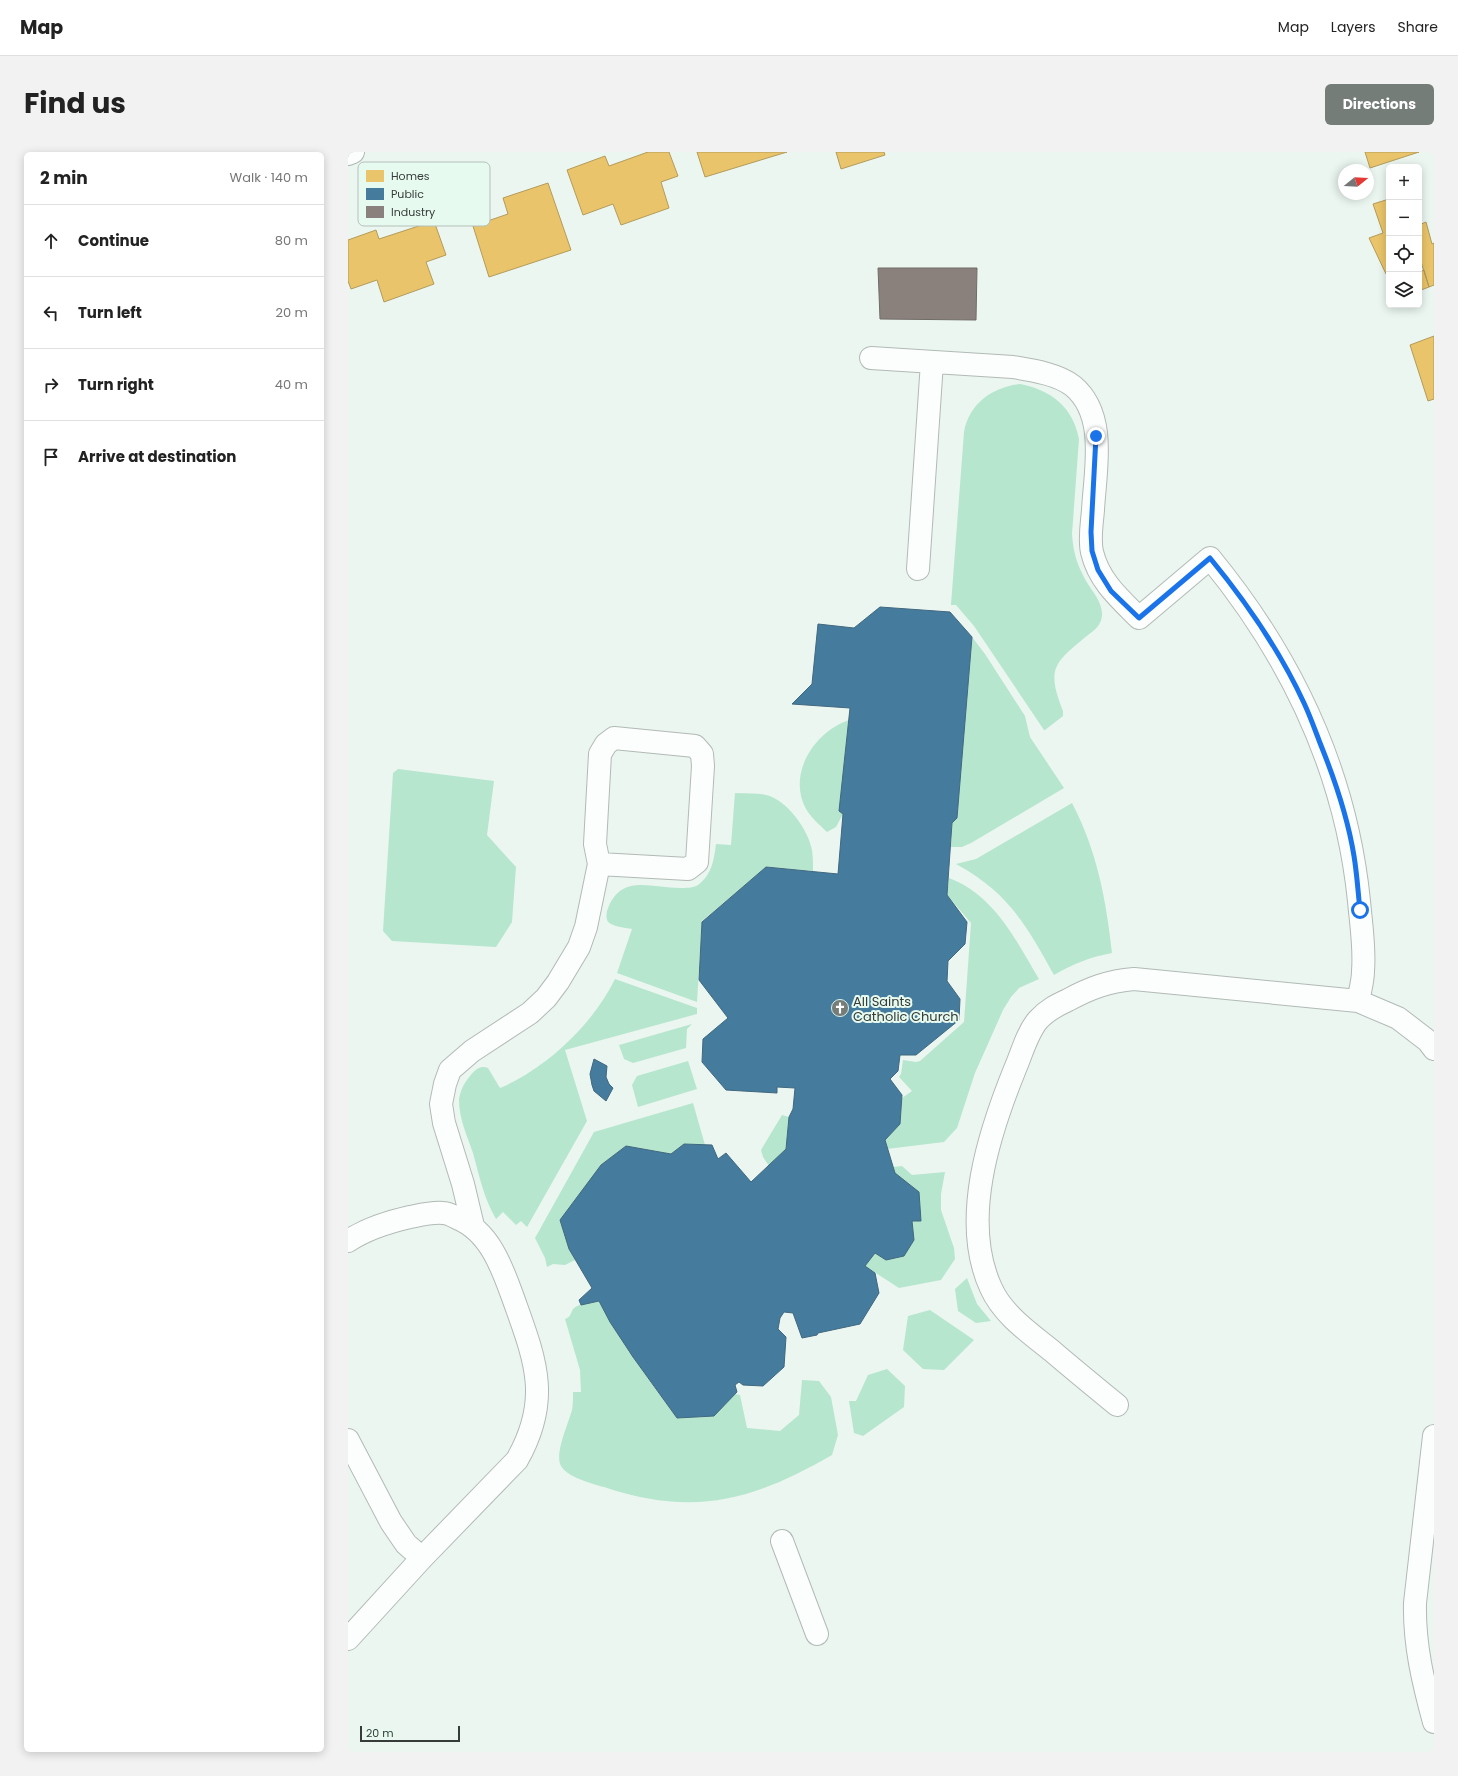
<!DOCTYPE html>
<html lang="en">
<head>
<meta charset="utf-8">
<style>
  :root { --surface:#fff; --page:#f2f2f2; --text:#222; --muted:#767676; --line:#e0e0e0; --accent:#757d79 }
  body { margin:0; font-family:Poppins,sans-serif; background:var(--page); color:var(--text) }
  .controls { position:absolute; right:12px; top:12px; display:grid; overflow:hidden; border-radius:6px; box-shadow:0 2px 10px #0003 }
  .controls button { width:36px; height:36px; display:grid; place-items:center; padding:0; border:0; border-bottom:1px solid var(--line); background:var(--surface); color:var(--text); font:20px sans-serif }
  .compass { position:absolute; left:990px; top:12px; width:36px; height:36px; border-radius:50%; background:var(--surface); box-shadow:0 2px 10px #0003; rotate:72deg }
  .scale { position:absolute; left:12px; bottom:10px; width:100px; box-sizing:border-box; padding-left:4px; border:2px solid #353c39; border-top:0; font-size:11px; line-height:14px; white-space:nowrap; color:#353c39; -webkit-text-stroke:3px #e7faf0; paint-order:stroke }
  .stop { position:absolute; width:12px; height:12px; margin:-9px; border:3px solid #1a73e8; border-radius:50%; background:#fff }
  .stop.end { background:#1a73e8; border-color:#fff; box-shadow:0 1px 4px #0008 }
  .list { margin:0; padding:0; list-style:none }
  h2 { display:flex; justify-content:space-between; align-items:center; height:52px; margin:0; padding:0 16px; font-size:17px }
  h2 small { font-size:13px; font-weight:400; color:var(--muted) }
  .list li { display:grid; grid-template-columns:26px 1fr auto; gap:12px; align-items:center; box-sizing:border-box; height:72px; padding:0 16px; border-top:1px solid var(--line) }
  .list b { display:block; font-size:15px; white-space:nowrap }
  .list em { font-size:13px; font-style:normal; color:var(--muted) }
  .icon { flex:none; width:22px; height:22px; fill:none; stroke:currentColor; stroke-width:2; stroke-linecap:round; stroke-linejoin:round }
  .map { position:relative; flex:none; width:1086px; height:1600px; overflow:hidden; border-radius:6px }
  header { display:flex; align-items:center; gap:24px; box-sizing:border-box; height:56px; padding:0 20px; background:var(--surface); border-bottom:1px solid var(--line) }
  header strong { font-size:19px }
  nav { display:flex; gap:22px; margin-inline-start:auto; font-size:14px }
  .intro { display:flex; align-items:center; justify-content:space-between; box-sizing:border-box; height:96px; padding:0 24px }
  h1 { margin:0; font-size:28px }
  .button { padding:10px 18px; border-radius:6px; background:var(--accent); color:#fff; font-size:14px; font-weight:700 }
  main { display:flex; gap:24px; padding:0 24px }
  aside { flex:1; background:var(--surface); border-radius:6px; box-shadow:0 2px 10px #0003 }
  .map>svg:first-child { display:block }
</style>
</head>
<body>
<header>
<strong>Map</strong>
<nav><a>Map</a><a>Layers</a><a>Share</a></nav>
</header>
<div class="intro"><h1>Find us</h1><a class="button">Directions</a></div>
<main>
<aside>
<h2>2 min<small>Walk · 140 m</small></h2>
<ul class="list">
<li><svg class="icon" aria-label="ahead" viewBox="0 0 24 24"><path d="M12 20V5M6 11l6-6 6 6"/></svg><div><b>Continue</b></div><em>80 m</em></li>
<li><svg class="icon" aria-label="left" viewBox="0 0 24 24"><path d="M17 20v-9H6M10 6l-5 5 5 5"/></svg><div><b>Turn left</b></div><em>20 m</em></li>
<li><svg class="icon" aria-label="right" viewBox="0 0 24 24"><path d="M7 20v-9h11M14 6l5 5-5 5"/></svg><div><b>Turn right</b></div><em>40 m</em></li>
<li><svg class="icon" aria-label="arrive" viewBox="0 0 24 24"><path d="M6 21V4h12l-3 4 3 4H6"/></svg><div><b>Arrive at destination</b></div></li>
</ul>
</aside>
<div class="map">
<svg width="1086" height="1600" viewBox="0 0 1086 1600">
  <rect width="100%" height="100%" fill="#ebf6f0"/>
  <!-- green -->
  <path fill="#b6e6ce" d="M672,232c31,6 53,23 59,55l-7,95c1,15 4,28 11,41 6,14 20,25 19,41 -1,9 -7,14 -14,19 -34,28 -42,33 -25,76v5l-18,14h-1l-70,-104 -18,-21h-5l13,-173c5,-28 28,-45 56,-48z
    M624,485l13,17 40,62 5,21 34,51 -93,55 -9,4h-11l1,-24 5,-5z
    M501,568l-10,91 4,3 -7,13 -9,5c-7,-7 -15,-13 -21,-23 -19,-35 8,-77 43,-89z
    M50,617l96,12 -7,54 29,32 -4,55 -16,25 -104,-6 -9,-10 10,-158z
    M387,641c11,1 27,-1 37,4 18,8 36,33 40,53 1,7 1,14 1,21l-47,-4 -64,54 -5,81 -80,-29 15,-44c-6,-1 -15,-2 -21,-5 -5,-2 -5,-8 -4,-13 13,-38 43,-23 73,-23 6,0 13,0 18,-3 14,-10 16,-26 18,-41l15,1z
    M724,651c25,48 34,96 40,150 -22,4 -39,11 -58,22 -27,-49 -46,-83 -98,-111l20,-5z
    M601,726c45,17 67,62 90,101l-20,9 -8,9 -8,13 -28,63 -18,55 -13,14 -57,7 -2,-9 15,-16 2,-26 10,-7 -13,-14 2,-3 2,-14 13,2 4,-1 44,-39 7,-99 -24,-28z
    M267,827l82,29v6l-132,36 22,71 -60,106 -6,-6 -5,4 -13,-13 -7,7c-12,-20 -17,-44 -23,-66 -6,-17 -14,-35 -14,-53 1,-9 5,-17 11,-24 6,-7 10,-11 18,-8l12,20c47,-20 93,-64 115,-109z
    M344,872l-5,5 -1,19 -53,15 -9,-4 -5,-14z
    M340,909l9,28 -59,18 -6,-22 5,-9z
    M345,951l12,42 -21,-1 -13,10 -45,-8 -25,19 -41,55 9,29 6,11 -10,5 -12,-1 -6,3 -2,-9 -10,-20 59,-106z
    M434,963l7,2 -3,32 -17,17 -6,-9 -2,-7z
    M554,1014l10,9 33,-3 -4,22v16l13,38 1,11 -14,21 -42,8 -34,-22 10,-13 11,7 18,-4 10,-16 -2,-19 -19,-54z
    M619,1126l10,26 14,17 -15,2 -18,-12 -3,-22z
    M251,1149c22,42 50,79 78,117l37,-2 21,-22 5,1 7,33 33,3 19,-16 3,-35 17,1 12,16 7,38 -6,20c-80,46 -138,62 -228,32 -11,-3 -37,-10 -43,-21 -7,-12 8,-44 11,-56 1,-6 1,-12 1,-18h8l-1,-22 -15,-51c6,-2 5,-5 8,-10 5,-6 19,-6 26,-8z
    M582,1158l44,30 -30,30 -21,-1 -20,-19 5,-34z
    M539,1217l18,17 -1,21 -41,29 -9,-3 -5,-32h7l12,-26z"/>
  <!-- homes -->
  <path fill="#e9c46a" stroke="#b39b5b" d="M300,0h21l9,24 -17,6 8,26 -48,17 -8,-21 -30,11 -16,-45 38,-14 4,10z
    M349,0h90l-82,25z
    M488,0h48l1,3 -44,14z
    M1017,0h54l-49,16z
    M200,31l23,67 -82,27 -16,-51 35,-12 -5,-16z
    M1041,47v74l-3,1 -17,-36 14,-5 -10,-29z
    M86,69l12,34 -20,7 8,22 -50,18 -7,-22 -26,9 -3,-8v-41l28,-10 3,9z
    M1078,70l6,22 2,-1v42l-5,2 -8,-25h-2v-37z
    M1076,118l5,17 -8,3 -2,-5v-13z
    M1086,184v63l-6,2 -18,-56z"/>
  <!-- public -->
  <path fill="#457b9d" stroke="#40687f" d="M532,455l70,5 22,25 -15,181 -5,5 -5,72 20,27 -2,22 -17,17 -1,20 13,18 -1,21 -43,35h-16l-2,16 -8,8 12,16 -2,29 -15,16 10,33 24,19 2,29h-9l2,19 -10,16 -18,4 -11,-7 -10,13 10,7 4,20 -19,31 -42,9 -1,2 -15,3 -9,-25 -9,-1 -4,6 -2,11 8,8 -2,30 -21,19 -20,-1 -4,-3 -4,3 2,7 -23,24 -37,2 -44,-61 -23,-35 -11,-21 -18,4 -2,-5 13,-12 -23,-39 -9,-29 41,-55 25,-19 45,8 13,-10 28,1 6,14 8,-6 25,29 35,-33 3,-32 4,-8 2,-21 -18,-1v6l-51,-3 -24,-28 1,-23 25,-21 -29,-38 3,-58 64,-55 72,7 5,-60 -4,-3 11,-103 -58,-4 20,-20 6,-60 36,4z
    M246,907l13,7 -1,11 3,7 4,4 -7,13 -12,-10 -2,-6 -2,-11z"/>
  <!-- industry -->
  <path fill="#8a817c" stroke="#706c68" d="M530,116h99l-1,52 -96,-1z"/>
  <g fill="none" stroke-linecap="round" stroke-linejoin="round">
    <!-- minor casing -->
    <g stroke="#b2bab5" stroke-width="24">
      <path id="minor" d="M0,2l5,-2
        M523,206l142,9c18,3 45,7 60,19 35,29 22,85 20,124 -1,13 -4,29 -1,42 7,29 27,46 47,66l71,-60c82,100 136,215 149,343 2,23 6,47 4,70 0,10 -3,20 -5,30
        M570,417l14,-207
        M125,1074l-10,-42 -19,-61 -3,-19 4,-20 5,-14 22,-19 58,-38 16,-15 12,-16 21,-35 7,-20 13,-63 -4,-20 5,-90 6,-10 8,-6 81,8 7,8 1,12 -6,96 -9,7 -89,-5
        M0,1089c18,-12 40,-19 62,-24 10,-2 22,-5 33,-4 5,0 10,3 14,5 35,14 47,55 59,88 21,58 34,96 1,154l-95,98 -74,81
        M769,1253c-22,-18 -44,-36 -65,-54 -22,-18 -49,-36 -61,-63 -31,-67 -2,-155 24,-219 7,-16 12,-36 23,-49 9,-10 19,-15 30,-20 22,-12 41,-19 66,-21l224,22 40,17 30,23 6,8
        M1086,1284l-19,167c-1,41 8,79 19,119
        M0,1288l43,82 15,22 16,14
        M434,1389l35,93"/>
    </g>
    <!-- minor -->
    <use href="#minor" stroke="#fcfefd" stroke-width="22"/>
  </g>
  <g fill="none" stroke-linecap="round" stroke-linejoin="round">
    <!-- route -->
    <path stroke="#1a73e8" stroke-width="5" d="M748,284l-5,96 1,19 6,19 13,21 28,27 71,-60c37,45 70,93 94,145 7,15 12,30 18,45 14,35 26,71 32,108 3,18 4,36 6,54"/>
  </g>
  <!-- icons -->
  <defs>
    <g id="church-disc" transform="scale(0.9)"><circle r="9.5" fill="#757d79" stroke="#e7faf0"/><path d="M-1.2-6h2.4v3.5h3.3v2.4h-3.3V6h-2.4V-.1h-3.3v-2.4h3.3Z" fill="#fff"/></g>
  </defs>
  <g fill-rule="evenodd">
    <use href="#church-disc" x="492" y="856"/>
  </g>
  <g text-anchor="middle" stroke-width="4" stroke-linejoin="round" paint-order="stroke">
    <!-- poi labels -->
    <g font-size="13" fill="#353c39" stroke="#e7faf0" text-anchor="start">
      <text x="505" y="854">All Saints<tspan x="505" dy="15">Catholic Church</tspan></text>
    </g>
  </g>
  <!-- legend -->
  <rect x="10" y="10" width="132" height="64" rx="6" fill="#e7faf0" stroke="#b2c1b9" stroke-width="1"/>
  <rect x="18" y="18" width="18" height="12" fill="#e9c46a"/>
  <rect x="18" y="36" width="18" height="12" fill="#457b9d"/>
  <rect x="18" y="54" width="18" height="12" fill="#8a817c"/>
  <g font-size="11" fill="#353c39">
    <text x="43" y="28">Homes</text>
    <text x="43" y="46">Public</text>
    <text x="43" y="64">Industry</text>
  </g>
</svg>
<div class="controls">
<button>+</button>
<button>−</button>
<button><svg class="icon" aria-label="locate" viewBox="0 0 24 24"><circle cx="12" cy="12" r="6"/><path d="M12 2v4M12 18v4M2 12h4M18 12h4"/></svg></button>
<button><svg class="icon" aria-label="layers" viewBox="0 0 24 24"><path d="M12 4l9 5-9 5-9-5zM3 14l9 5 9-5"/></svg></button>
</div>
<svg class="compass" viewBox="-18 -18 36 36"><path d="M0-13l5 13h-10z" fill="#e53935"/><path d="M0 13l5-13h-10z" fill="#767676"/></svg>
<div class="scale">20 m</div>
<div class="stop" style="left:1012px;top:758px"></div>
<div class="stop end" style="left:748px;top:284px"></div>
</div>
</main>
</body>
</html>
